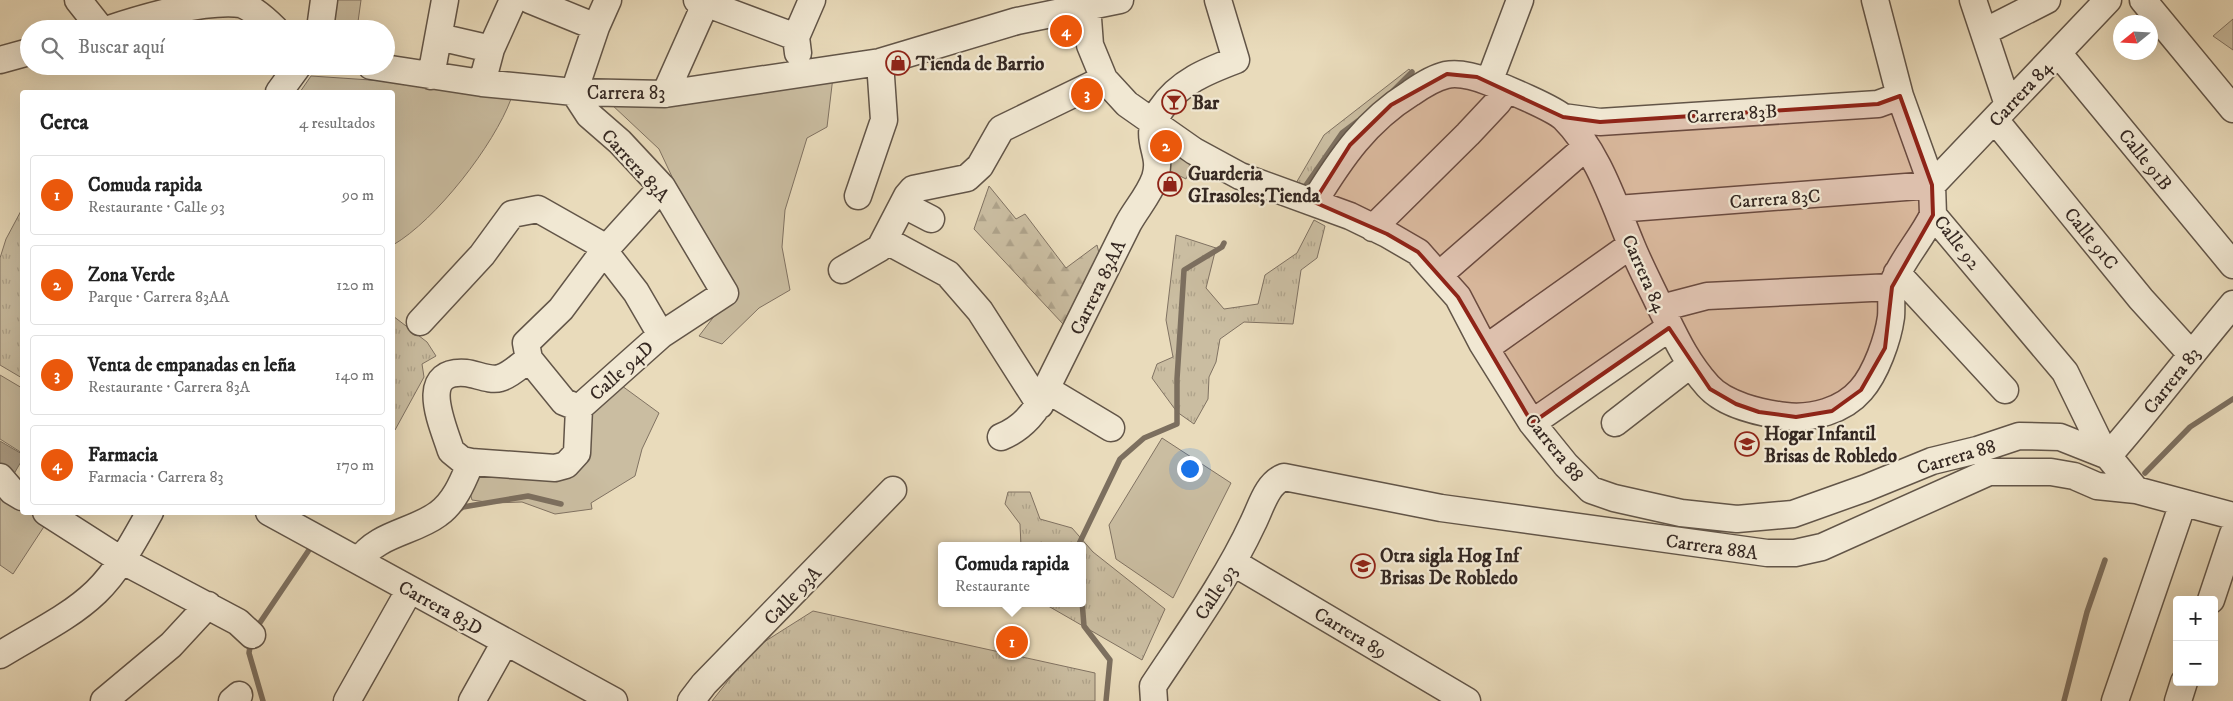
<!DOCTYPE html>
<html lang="es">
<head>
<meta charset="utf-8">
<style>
  :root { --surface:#fff; --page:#f6f6f6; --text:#222; --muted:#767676; --line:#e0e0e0; --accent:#ea580c }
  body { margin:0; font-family:"IM FELL DW Pica",serif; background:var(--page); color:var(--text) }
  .controls { position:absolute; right:15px; bottom:15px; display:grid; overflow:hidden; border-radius:5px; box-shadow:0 5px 20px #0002 }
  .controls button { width:45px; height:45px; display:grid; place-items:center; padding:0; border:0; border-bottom:1px solid var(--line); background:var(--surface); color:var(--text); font:25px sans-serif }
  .compass { position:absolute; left:2113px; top:15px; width:45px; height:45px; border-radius:50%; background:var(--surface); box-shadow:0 5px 20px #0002; rotate:252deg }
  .you { position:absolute; left:1189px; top:468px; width:18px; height:18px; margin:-12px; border:4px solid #fff; border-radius:50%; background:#1a73e8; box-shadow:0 0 0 8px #1a73e833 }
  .badge { display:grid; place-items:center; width:32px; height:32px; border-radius:50%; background:var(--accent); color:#fff; font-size:16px; font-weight:700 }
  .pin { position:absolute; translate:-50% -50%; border:2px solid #fff; box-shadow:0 1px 5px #0006 }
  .popup { position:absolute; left:938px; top:542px; width:148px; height:65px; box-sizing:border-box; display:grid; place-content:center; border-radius:5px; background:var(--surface); filter:drop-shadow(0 1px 4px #0005); font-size:16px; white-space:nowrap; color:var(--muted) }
  .popup b { font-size:19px; color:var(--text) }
  .popup::after { content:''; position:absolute; left:50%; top:100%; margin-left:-10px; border:10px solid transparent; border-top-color:var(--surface) }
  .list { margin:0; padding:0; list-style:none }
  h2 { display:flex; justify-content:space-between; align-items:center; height:65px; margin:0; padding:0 20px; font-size:21px }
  h2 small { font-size:16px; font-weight:400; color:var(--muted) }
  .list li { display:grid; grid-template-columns:32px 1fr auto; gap:15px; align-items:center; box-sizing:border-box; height:80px; margin:0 10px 10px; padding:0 10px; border:1px solid var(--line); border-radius:5px }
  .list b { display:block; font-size:19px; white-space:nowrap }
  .list p { margin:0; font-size:16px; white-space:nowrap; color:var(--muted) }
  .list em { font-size:16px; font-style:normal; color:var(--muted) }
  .icon { flex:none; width:28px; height:28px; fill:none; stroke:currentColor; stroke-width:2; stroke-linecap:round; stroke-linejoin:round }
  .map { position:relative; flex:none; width:2233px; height:701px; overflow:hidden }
  .search { position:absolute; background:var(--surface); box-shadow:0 5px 20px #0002; left:20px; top:20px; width:375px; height:55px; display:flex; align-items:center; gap:12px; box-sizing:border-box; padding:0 18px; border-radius:28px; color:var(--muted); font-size:19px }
  .panel { position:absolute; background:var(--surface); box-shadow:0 5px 20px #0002; left:20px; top:90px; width:375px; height:425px; border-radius:5px }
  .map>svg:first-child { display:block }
</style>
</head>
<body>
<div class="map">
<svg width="2233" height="701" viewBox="0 0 2233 701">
  <defs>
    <pattern id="grass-tufts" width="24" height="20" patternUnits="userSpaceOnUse" patternTransform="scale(1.25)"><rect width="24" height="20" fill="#cabda1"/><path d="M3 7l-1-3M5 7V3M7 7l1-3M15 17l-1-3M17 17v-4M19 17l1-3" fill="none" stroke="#aea28a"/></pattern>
    <pattern id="forest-firs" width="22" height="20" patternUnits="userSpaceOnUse" patternTransform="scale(1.25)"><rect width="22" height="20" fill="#cabda1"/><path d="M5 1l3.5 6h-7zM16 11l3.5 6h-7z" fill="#aea28a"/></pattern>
  </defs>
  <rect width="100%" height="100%" fill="#e9dbbb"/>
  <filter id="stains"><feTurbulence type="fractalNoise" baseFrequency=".004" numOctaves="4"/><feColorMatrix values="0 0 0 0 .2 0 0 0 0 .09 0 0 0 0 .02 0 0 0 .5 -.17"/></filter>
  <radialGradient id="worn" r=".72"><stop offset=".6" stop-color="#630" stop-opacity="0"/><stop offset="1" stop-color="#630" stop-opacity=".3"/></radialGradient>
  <!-- grass -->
  <path fill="url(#grass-tufts)" stroke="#807262" d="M1409,69l9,11 -109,117 -17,-7 32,-55z
    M22,209v169l-22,-13v-107l6,-19z
    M1314,220l11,6 -8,32 -16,12 -8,54 -49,-2 -24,17 -4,23 -7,15 -1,22 -14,25 -17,-12 -25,-34 5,-14 16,-7 -7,-37 10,-85 40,13 -10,40 18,21 34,-5 7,-29 32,-22z
    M393,316l34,26 9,14 -14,8 2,13 -29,53 -2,-1z
    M1008,492h22l10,27 32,9 21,24 72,57 -23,51 -99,-57h39v-57h-61l-1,-22 -15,-20z
    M813,611l282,62v28h-383l41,-52z"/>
  <!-- forest -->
  <path fill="url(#forest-firs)" stroke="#807262" d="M989,186l27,33 9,-5 41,54 31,-23 2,8 -36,71 -89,-95z"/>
  <!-- park -->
  <path fill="#cabda1" stroke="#807262" d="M327,0h34l-4,29h-34z
    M2233,19v31l-20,-14z
    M311,76l119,8 81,15c-17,46 -75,121 -118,146l-1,-153h-92z
    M833,77l-6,50 -20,11 -22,72 -3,37 8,43 -31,18 -37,36 -23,-8 23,-30 -16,-57 -47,-100 -48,-45z
    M1155,130l35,33 -4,16 -20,-10z
    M0,375l22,13v65l-22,-14z
    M618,383l41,30 -17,36 -7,27 -44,27 1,6 -37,5 -33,-12 -29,1 -21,-3 -4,-15 8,-15 76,2 34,-53z
    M1162,438l69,45 -58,115 -57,-39 -7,-34z
    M0,491l22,15v6l10,1 15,9 -34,52 -13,-9z"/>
  <!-- water -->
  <path fill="#ac9e87" stroke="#7c6f5f" d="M0,441l22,13v6l-11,19 -11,-6z"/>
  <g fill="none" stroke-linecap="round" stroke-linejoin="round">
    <!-- stream -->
    <path stroke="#7c6f5f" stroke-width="5.5" d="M1393,91l19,-19
      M1302,191l40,-58 16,-12
      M2145,473l45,-46 43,-28
      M457,511l6,-4 65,-11 33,8
      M1078,546l42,-87 24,-21 33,-14v-45l7,-109 38,-23 2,-4
      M1082,601l2,25 26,34 -4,41
      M255,630l58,-86
      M251,640l-2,13 14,48
      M2064,701l23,-89 18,-52"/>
    <!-- minor casing -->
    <g stroke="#625548" stroke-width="29">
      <path id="minor" d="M78,0l23,29
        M530,0l66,27
        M608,0l-12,27 -22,65 15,23 31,27 42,45 63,106 -64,42 -82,73 -2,45 -11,12 -11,3 -84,-6 -9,-2 -11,-9c-8,-26 -35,-82 15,-78 10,1 24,8 34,5 11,-3 20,-13 29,-19l-3,-16 35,-34 43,-58 58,-64
        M697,0l99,37
        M1875,0l25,96 32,89 1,30 132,157 40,82
        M1973,0l35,105
        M2143,0l90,109
        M1087,5l3,40 14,34 23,25 67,47 46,25 110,40 37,18 31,18 40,45 24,46 50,80 34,42 25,25 23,8 67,15 56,6 56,-5 73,-26 66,-27 45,-11 42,-14 41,1 48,19 28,34 97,26
        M109,29c36,-12 95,-29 132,-25 13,5 24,15 34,25
        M320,29l4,-29
        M1984,32l63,-32
        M439,37l52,12
        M798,53l-2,-16 16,-37
        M2058,53l175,212
        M0,60l29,-8
        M371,66l111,17 92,9 91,2 215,-32 137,-41 103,-21
        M431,76l14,-76
        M1489,82l31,-82
        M482,83l9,-34 22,-49
        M279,92l19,-26
        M665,94l42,-94
        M1563,117l37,5 278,-18 22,-8
        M1995,120l146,179 50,55
        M858,196l26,-76 -4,-58
        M1314,202c27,-44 52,-81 97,-109 10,-7 22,-15 35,-18 14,-3 30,2 43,7 16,6 64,26 75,36 34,34 49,83 67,126 8,20 18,39 27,58 16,32 26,57 50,84 17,19 53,27 77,30 27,3 58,-5 76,-26 15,-17 27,-51 30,-73 1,-11 -1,-23 2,-34 8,-22 29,-45 40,-68
        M904,205l27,14
        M1617,209l315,-24 176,-185
        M1373,228l95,-94 30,-32 9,-13
        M885,240l63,34 32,37 60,94
        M842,270l38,-22 27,-52 6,-7 54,-11 13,-12 21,-37 103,-50
        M1897,273l108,117
        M1439,275l147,-128
        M1661,308l46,-12 185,-9
        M420,322l62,-67 30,-41 26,-5 60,34 38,49 25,43
        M1486,348l145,-103
        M529,359l35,43 15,6
        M1046,389l65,39
        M1532,423l137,-95
        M1615,423l76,-59
        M1001,437c22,-9 37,-27 45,-48 27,-55 55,-110 82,-165 8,-15 21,-29 27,-46 9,-27 -15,-38 6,-69 18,-27 46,-38 75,-49l-18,-60
        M2108,456c43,-49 83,-102 125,-152
        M0,477l12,14 10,6
        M46,512l75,48 117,62 14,13
        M269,512l345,189
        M359,561c17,-27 55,-29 79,-47 17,-12 25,-33 33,-52
        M1234,563l233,138
        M2211,600l22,-66
        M0,655c32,-20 69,-37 96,-63 22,-21 39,-53 54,-80
        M104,701l67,-56 37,-40
        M232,701l7,-6
        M347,701l62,-110
        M472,701l33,-59
        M691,701l13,-17 189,-194
        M1154,701l-1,-15c35,-53 73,-105 100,-163 8,-16 14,-40 31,-46l157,31 326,45h28l27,-6 167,-75h62l23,4 23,10 39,4
        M2115,701l68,-198
        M2178,701l6,-19"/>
    </g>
    <!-- minor -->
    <use href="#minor" stroke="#f1e8d3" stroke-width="26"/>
  </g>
  <!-- marked area -->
  <path fill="#8f2418" fill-opacity="0.2" stroke="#8f2418" stroke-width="4" stroke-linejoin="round" d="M1447,74l30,3 86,40 37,5 278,-18 22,-8 32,89 1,30 -41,72 -7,61 -24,42 -29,21 -36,6 -37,-5 -23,-8 -26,-15 -41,-61 -137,95 -74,-126 -40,-45 -31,-18 -73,-32 36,-57 41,-40z"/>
  <!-- icons -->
  <defs>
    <g id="shop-ring" transform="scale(1.25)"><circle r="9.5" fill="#f1e8d3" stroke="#8f2418" stroke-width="1.5"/><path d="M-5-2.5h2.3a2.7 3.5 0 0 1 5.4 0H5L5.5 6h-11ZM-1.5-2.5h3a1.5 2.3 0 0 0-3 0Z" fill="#8f2418"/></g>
    <g id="bar-ring" transform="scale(1.25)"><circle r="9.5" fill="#f1e8d3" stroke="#8f2418" stroke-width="1.5"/><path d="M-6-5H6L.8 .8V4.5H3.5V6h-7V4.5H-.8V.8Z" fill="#8f2418"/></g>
    <g id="school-ring" transform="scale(1.25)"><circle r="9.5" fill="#f1e8d3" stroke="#8f2418" stroke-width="1.5"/><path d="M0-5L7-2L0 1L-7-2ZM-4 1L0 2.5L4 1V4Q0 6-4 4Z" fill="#8f2418"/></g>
  </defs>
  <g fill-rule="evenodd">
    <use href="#shop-ring" x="898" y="63"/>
    <use href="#bar-ring" x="1174" y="102"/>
    <use href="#shop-ring" x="1170" y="184"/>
    <use href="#school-ring" x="1747" y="444"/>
    <use href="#school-ring" x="1363" y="566"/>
  </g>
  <g text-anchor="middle" stroke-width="4.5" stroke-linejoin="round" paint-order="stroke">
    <!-- poi labels -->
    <g font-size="19" font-weight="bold" fill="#352822" stroke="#f1e8d3" text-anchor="start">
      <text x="916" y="70">Tienda de Barrio</text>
      <text x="1192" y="109">Bar</text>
      <text x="1188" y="180">Guarderia<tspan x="1188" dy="22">GIrasoles;Tienda</tspan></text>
      <text x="1764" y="440">Hogar Infantil<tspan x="1764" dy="22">Brisas de Robledo</tspan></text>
      <text x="1380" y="562">Otra sigla Hog Inf<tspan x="1380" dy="22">Brisas De Robledo</tspan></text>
    </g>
    <!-- street labels -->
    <g font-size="19" fill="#352822" stroke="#f1e8d3">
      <text x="626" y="99">Carrera 83</text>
      <text transform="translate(2020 93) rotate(-47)" y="7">Carrera 84</text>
      <text transform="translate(1732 113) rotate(-4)" y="7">Carrera 83B</text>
      <text transform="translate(2146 159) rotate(51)" y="7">Calle 91B</text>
      <text transform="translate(636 165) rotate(48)" y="7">Carrera 83A</text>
      <text transform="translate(1775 198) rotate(-4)" y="7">Carrera 83C</text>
      <text transform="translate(2092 238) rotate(51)" y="7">Calle 91C</text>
      <text transform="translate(1958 242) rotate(52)" y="7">Calle 92</text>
      <text transform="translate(1645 273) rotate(66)" y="7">Carrera 84</text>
      <text transform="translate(1097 287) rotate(-64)" y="7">Carrera 83AA</text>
      <text transform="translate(621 370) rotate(-42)" y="7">Calle 94D</text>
      <text transform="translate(2171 380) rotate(-52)" y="7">Carrera 83</text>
      <text transform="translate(1555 447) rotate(51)" y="7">Carrera 88</text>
      <text transform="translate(1956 456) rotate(-17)" y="7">Carrera 88</text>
      <text transform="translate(1712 546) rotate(8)" y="7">Carrera 88A</text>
      <text transform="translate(1215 592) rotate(-57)" y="7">Calle 93</text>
      <text transform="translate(792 595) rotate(-46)" y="7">Calle 93A</text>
      <text transform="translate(441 607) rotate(29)" y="7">Carrera 83D</text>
      <text transform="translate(1351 632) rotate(31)" y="7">Carrera 89</text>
    </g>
  </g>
  <rect width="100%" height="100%" filter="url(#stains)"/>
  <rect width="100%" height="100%" fill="url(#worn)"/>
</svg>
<div class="controls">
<button>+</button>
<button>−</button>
</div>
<svg class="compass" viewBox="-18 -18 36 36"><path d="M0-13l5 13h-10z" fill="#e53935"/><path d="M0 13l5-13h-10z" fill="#767676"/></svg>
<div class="you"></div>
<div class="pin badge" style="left:1012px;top:642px">1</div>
<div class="popup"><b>Comuda rapida</b>Restaurante</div>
<div class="pin badge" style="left:1166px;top:146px">2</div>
<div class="pin badge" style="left:1087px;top:94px">3</div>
<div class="pin badge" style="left:1066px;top:31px">4</div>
<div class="search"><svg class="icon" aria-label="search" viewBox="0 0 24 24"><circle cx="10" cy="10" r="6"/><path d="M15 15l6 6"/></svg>Buscar aquí</div>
<section class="panel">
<h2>Cerca<small>4 resultados</small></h2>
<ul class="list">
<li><span class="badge">1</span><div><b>Comuda rapida</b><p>Restaurante · Calle 93</p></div><em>90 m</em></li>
<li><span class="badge">2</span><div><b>Zona Verde</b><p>Parque · Carrera 83AA</p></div><em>120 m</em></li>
<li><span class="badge">3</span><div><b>Venta de empanadas en leña</b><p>Restaurante · Carrera 83A</p></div><em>140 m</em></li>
<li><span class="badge">4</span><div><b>Farmacia</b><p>Farmacia · Carrera 83</p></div><em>170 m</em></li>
</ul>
</section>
</div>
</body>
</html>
